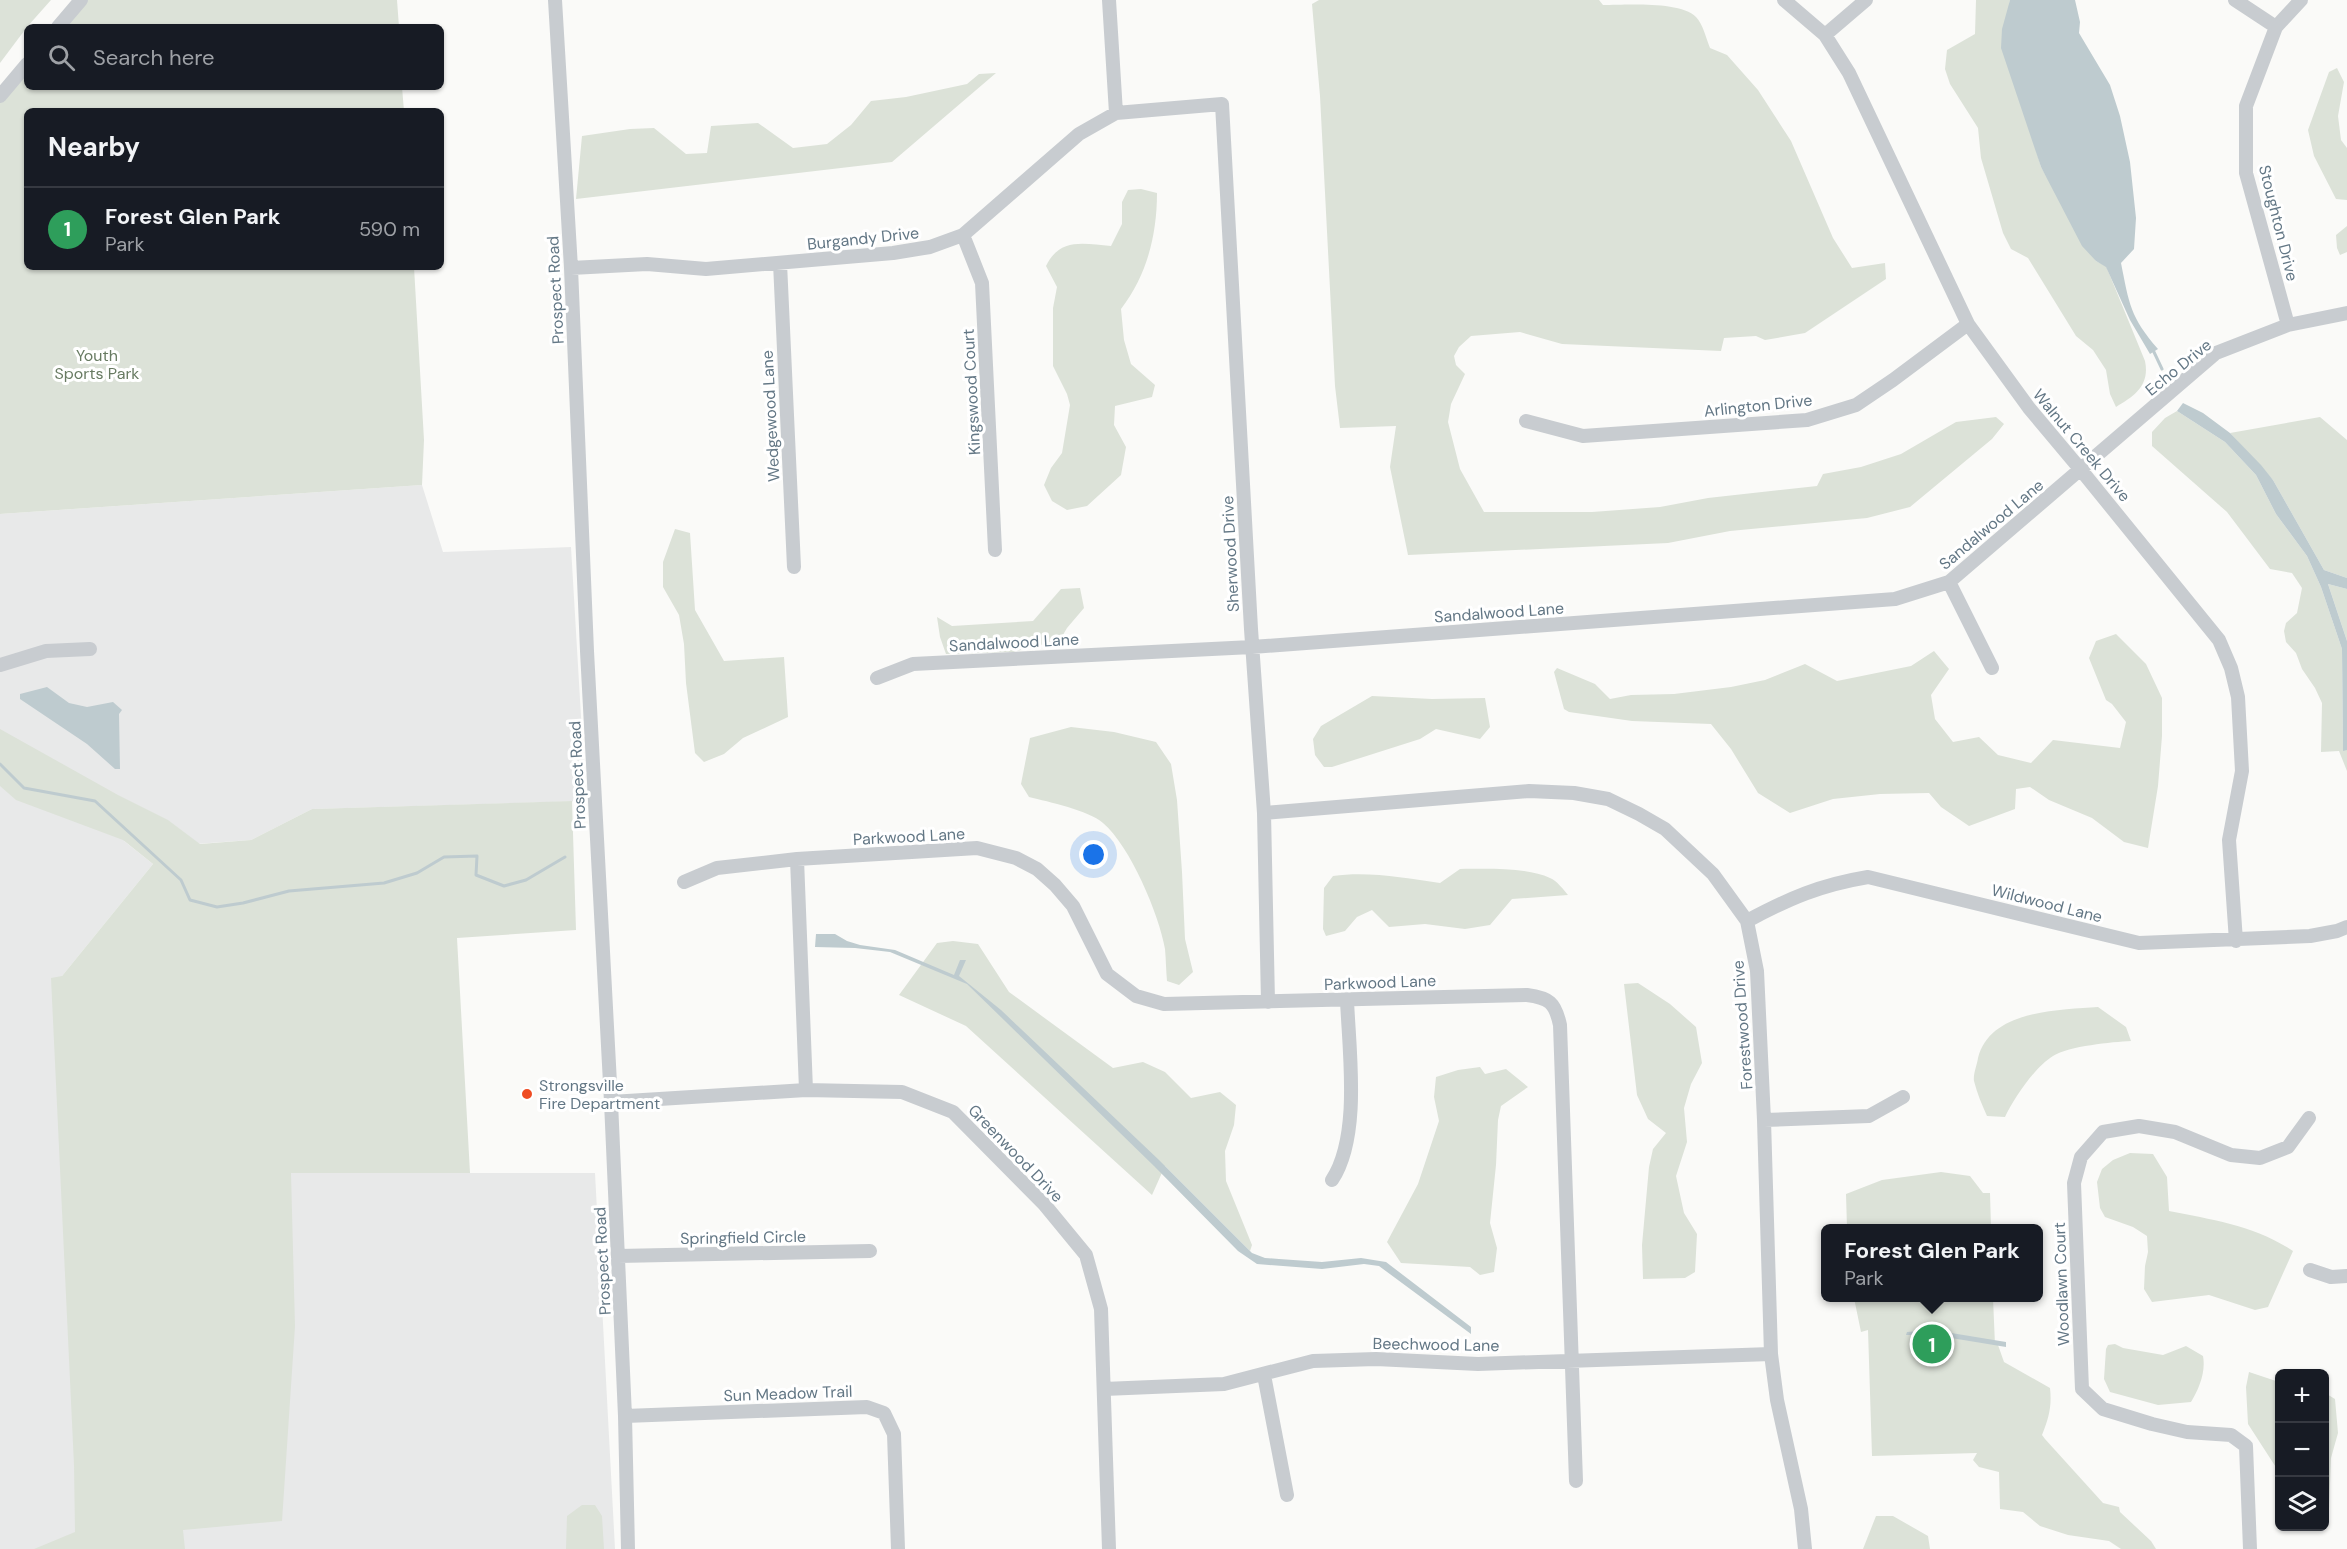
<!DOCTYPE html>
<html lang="en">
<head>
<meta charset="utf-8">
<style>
  :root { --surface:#171b24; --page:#20242c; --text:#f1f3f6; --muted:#9ea1a6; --line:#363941; --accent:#0f766e }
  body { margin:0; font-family:"DM Sans",sans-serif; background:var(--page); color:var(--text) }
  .controls { position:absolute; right:18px; bottom:18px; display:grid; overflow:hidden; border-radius:9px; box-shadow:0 2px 4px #0004 }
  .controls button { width:54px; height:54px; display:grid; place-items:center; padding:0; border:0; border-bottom:2px solid var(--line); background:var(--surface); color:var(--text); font:30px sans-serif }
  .you { position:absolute; left:1094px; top:855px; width:21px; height:21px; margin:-15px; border:4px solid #fff; border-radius:50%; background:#1a73e8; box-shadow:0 0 0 9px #1a73e833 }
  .badge { display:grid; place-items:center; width:39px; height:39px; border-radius:50%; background:var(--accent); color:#fff; font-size:20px; font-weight:700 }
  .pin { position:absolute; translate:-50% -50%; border:3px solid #fff; box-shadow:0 2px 6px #0006 }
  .popup { position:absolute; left:1821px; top:1224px; width:222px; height:78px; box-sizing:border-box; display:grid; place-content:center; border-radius:9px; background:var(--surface); filter:drop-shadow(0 2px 4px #0005); font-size:20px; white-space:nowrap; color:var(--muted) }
  .popup b { font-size:22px; color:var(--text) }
  .popup::after { content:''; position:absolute; left:50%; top:100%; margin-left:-12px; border:12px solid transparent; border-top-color:var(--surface) }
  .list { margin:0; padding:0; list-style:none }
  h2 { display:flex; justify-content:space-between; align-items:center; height:78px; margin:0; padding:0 24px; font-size:26px }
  h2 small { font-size:20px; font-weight:400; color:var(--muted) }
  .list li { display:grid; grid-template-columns:39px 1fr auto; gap:18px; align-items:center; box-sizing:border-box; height:84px; padding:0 24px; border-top:2px solid var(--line) }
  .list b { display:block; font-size:22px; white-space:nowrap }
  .list p { margin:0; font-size:20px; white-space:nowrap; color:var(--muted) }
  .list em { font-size:20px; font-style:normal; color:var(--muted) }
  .icon { flex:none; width:33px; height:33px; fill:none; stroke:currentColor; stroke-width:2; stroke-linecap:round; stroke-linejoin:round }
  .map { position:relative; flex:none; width:2347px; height:1549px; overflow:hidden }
  .search { position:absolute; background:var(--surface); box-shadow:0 2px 4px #0004; left:24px; top:24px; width:420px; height:66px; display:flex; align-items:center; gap:15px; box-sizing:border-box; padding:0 21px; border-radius:9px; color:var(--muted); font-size:22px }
  .panel { position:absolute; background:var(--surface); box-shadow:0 2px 4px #0004; left:24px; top:108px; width:420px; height:162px; border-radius:9px }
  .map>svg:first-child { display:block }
</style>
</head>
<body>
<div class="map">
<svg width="2347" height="1549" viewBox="0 0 2347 1549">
  <rect width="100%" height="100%" fill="#fafaf8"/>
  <!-- built -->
  <path fill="#e8e9e9" d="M422,485l21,67 128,-5 15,254 -274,8 -61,31 -69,5 -58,-4 29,23 -91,112 229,197h304l20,376h-615v-1035z"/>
  <!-- green -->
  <path fill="#dce2d8" d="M0,0h51l-24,27 -27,36z
    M86,0h311l2,27h-335z
    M1319,0h280l4,5c23,0 77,-4 93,12 7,7 10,21 14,31l17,7 31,35 33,51 42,97 19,30 33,-5 1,16 -81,54 -40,7 -9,-4 -32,2 -3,13 -159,-7 -42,-12 -49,4 -12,11 -5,9 2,9 9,9 -14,30 -3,18 12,47 24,43h108l68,-5 48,-9 109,-12 6,-12 38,-7 40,-13 55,-32 40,-5 8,7 -12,15 -82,68 -43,11 -137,13 -62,12 -260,12 -18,-88 6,-41 -56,2 -5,-42 -15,-290 -8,-92z
    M1976,0h34l-1,7 22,127 10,33 55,94 10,5 39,95c5,24 -10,35 -29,46l-6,-13 -4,-24 -13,-20 -17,-14 -48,-78 -17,-9 -8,-16 -22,-75 -3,-30 -28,-44 -5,-15 2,-19 28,-16z
    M2337,68l7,14 -6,34 3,24 6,8v52l-11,-1 -22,-43 -6,-26 21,-58z
    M27,71v16h375l2,24h-377v156h387l10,173 -2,45 -422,29v-411z
    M996,73l-104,89 -316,37 6,-63 48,-7 24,-1 32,26 21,-1 4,-27 47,-3 35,25 34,-4 24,-19 20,-24 35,-4 61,-13 12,-10z
    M1141,189l16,4c0,42 -10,82 -36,116l3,31 7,24 24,21 -3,12 -37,9 -1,19 12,22 -5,28 -34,31 -20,4 -15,-9 -8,-16 7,-17 11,-15 8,-48 -3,-11 -14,-28v-58l4,-21 -11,-21c14,-29 38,-22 65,-20l11,-22v-22l6,-12z
    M2347,226v26l-7,3 -3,-7 -1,-13z
    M2177,411l48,31 31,33 20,39 31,42 14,31 21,62 1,101h4v21l-8,-20 -18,1 1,-49 -7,-15 -13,-19 -6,-16 -10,-11 -2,-11 2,-8 11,-10 5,-25 -10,-15 -22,-4 -43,-57 -75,-66v-14l13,-14z
    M2320,417l27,23v138l-23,-8 -51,-90 -43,-47z
    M675,529l15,4 5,77 29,51 60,-4 4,60 -45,21 -19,16 -20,8 -9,-9 -9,-70 -2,-39 -5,-29 -16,-28v-25z
    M2328,584l19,5v52z
    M1080,588l4,20 -17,20 -7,12 -47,12 -67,2 -6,-17 -3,-20 15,9 81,-5 28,-32z
    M2116,634l30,30 16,34v38l-4,50 -10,62 -24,-6 -32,-24 -43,-18 -19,-13 -14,2 -1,20 -46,17 -28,-19 -12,-14 -49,1 -47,5 -43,14 -32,-20 -27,-44 -20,-25 -79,-3 -63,-9 -5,-3 -10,-37 3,-4 38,16 15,15 21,-4 43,-1 57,-7 34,-7 40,-16 32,17 74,-15 23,-15 15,18 -18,26 4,24 18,23 26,-5 19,18 33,8 22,-23 67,8 6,-26 -14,-18 -6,-4 -17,-42 7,-17z
    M1372,696l60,3 53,-1 5,29 -10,12 -44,-10 -16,10 -88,28h-8l-9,-12 -2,-16 8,-13z
    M1071,727l43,5 42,10 15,22 6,36 5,72 3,67 8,33 -14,13 -12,-4c-1,-10 -1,-21 -2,-32 -6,-35 -35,-103 -62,-126 -15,-13 -54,-21 -74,-26l-8,-13 9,-46z
    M0,729l118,66 50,25 32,24 51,-4 61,-31 260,-8 4,129 -119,8 13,235h-179l4,153 -13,195 -99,9 2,19h-151l41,-17 -1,-67 -23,-487 11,-2 91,-112 -30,-24 -107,-40 -16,-14z
    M1460,869c27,0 66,-2 90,9 7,3 13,11 18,17l-56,4 -22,26 -25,4 -40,-5 -36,3 -17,-17 -15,7 -12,14 -19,5 -3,-7 1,-41 9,-12c35,-5 72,2 107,7z
    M953,941l25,3 31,48 104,76 30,-6 22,10 26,26 29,-6 16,13 -2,20 -9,26 1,30 26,64 -2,6 -85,-85 -13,29 -186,-169 -67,-31 38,-52z
    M1638,983l32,21 26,23 6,36 -11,21 -7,24 3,34 -11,34 8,37 13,21 -2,38 -10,6 -42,1 -1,-34 7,-78 4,-18 13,-16 -18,-14 -11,-24 -13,-111z
    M2098,1007l28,20 5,14c-19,1 -62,5 -78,15 -18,11 -39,42 -48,61l-18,-1c-5,-11 -10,-23 -13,-35 -1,-7 3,-16 4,-23 12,-48 80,-48 120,-51z
    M1480,1067l5,7 21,-5 22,18 -27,19 -3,14 -2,45 -6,58 7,25 -3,24 -14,3 -10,-8 -69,-4 -14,-21 31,-58 21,-63 -5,-24 2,-20 22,-7z
    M2130,1153l23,1 14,23 2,34c44,9 85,14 124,40l-25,56 -13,3 -46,-15 -57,7 -8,-13 1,-23 3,-14 -1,-16 -14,-9 -28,-10 -5,-9 -3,-26 5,-13 11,-9z
    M1941,1172l29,4 13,17h7l1,35h-144l-1,-34 36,-14z
    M1854,1298h139l2,47h3l6,17 46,26c2,18 -1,30 -8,47l3,4 58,64 16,4 1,5 31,29 5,8h-35l-12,-8 -41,-6 -28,-9 -17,-14 -23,-3 -1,-37 -20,-5 -6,-7 4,-7 -105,3 -4,-126 -7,2z
    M2115,1344l8,4 40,7 23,-9 17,10c3,16 -4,33 -12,46l-33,3 -48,-13 -6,-13 2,-30 2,-4z
    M2249,1372l30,10v90l-31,-48 -2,-37z
    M2325,1393l10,6 3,34 -7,25 -2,51 -5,-2z
    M582,1505h13l7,11 2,33h-38l1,-33z
    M1876,1516h17l35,20 2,13h-67z"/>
  <!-- water -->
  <path fill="#becbcf" d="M2010,0h65l5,22 -1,11 31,52 10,31 10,46 6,56 -2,31 -13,14c8,40 9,54 37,86l-8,5 -20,-34 -24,-53 -10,-6 -14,-15 -41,-79 -40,-119 1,-19z
    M2183,403l20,10 27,20 31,32 12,15 51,90 23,8v11l-19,-5 19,57v109l-4,1 -1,-102 -21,-62 -14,-31 -31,-42 -20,-39 -31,-33 -48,-31z
    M47,687l22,16 18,4 26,-5 9,8 -3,4 1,55h-5l-28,-25 -67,-45v-5z
    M816,934h19l12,7 13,4 35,5 59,25 6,-15h6l-7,16 42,34 158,150 93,93 13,5 14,1 43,3 39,-4 25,4 85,65v7l-92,-68 -15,-2 -42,5 -65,-5 -19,-13 -84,-85 -187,-182 -77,-32 -35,-4 -40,-1z
    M1933,1330l73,12v5l-73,-12h-27l1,-3z"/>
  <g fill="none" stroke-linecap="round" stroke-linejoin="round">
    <!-- stream -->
    <path stroke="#becbcf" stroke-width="3" d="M2153,350l9,19
      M2168,379l1,3
      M0,764l24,24 71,13 86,79 9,20 27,7 26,-4 46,-12 95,-8 33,-10 27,-16 33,-1 -1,19 28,11 22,-6 39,-23"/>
    <!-- minor -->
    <path stroke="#c8ccd0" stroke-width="14" d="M555,0l16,268 16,383 24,451 14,314 3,133
      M1109,0l7,113
      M1784,0l41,35 24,38 119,251 61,84 52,62 138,170 12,28 7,29 4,74 -13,69 7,101
      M2235,0l41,27
      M58,27l23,-27
      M1825,35l41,-35
      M0,96l27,-32
      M963,235l19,48 13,267
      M780,263l14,304
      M571,268l76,-4 59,5 187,-16 37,-6 33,-12 116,-101 37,-21 106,-9 29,525 13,184 4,189
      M2288,325l-42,-152v-67l30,-79 25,-27
      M1526,421l57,15 224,-16 49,-15 37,-25 75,-56
      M1949,582l43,86
      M0,665l46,-14 44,-2
      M877,678l36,-14 339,-17 643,-48 54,-17 267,-229 72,-28 59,-12
      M1264,813l265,-22 45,2 34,6 31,15 26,15 48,45 34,47 10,50 7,149 7,234 6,46 24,109 4,40
      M797,859l9,231
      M684,882l33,-14 80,-9 180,-11 39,10 21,11 18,16 18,21 34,68 29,22 28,8 363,-9c22,3 28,7 33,30l16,456
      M1747,921c43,-23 73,-36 121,-44l271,66 171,-7 27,-5 10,-4
      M611,1102l195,-12 96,2 51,20 91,92 42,51 15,54 8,240
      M1764,1120l105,-4 34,-19
      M1332,1180c29,-44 17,-129 15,-180
      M618,1256l252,-5
      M2310,1270l21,7 16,-1
      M1264,1375l23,120
      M1104,1389l120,-5 89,-23 63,-2 102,5 293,-10
      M625,1416l242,-9 17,6 10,21 4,115
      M2250,1549l-4,-103 -15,-11 -44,-3 -35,-8 -49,-15 -21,-20 -8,-206 7,-26 22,-25 36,-6 36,6 56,23 29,3 28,-11 21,-29"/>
  </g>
  <!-- markers -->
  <circle fill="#ef4c23" stroke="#fff" stroke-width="2" cx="527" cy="1094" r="6"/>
  <g text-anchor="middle" stroke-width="6" stroke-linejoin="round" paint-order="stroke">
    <!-- street labels -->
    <g font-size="16" fill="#637785" stroke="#fff">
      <text transform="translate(2279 223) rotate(76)" y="6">Stoughton Drive</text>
      <text transform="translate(863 238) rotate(-6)" y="6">Burgandy Drive</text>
      <text transform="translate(555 290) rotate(-93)" y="6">Prospect Road</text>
      <text transform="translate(2178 367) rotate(-39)" y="6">Echo Drive</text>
      <text transform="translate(971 392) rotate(-93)" y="6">Kingswood Court</text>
      <text transform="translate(1758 405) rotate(-6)" y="6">Arlington Drive</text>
      <text transform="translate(770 416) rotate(-93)" y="6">Wedgewood Lane</text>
      <text transform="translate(2082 445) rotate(50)" y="6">Walnut Creek Drive</text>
      <text transform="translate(1991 524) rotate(-40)" y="6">Sandalwood Lane</text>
      <text transform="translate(1230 554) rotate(-93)" y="6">Sherwood Drive</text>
      <text transform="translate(1499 612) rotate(-4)" y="6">Sandalwood Lane</text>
      <text transform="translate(1014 642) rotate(-3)" y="6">Sandalwood Lane</text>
      <text transform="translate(577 775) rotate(-93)" y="6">Prospect Road</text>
      <text transform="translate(909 836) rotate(-3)" y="6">Parkwood Lane</text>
      <text transform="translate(2047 903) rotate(14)" y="6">Wildwood Lane</text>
      <text transform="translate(1380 982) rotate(-2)" y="6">Parkwood Lane</text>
      <text transform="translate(1742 1025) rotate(-94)" y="6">Forestwood Drive</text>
      <text transform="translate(1016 1153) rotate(46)" y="6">Greenwood Drive</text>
      <text transform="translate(743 1237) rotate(-1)" y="6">Springfield Circle</text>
      <text transform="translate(602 1261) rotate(-93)" y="6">Prospect Road</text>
      <text transform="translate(2061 1284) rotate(-92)" y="6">Woodlawn Court</text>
      <text transform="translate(1436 1344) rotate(1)" y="6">Beechwood Lane</text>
      <text transform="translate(788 1393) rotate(-2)" y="6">Sun Meadow Trail</text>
    </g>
    <!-- park labels -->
    <g font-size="16" fill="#687b62" stroke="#fff">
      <text x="97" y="361">Youth<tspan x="97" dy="18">Sports Park</tspan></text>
    </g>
    <!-- poi labels -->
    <g font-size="16" fill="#637785" stroke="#fff" text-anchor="start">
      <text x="539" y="1091">Strongsville<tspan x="539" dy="18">Fire Department</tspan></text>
    </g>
  </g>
</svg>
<div class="controls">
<button>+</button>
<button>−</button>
<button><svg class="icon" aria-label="layers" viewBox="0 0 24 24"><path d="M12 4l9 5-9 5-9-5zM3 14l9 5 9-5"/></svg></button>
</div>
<div class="you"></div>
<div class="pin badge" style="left:1932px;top:1344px;background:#2e9e5b">1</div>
<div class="popup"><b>Forest Glen Park</b>Park</div>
<div class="search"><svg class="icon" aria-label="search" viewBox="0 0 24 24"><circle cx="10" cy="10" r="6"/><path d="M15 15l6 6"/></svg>Search here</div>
<section class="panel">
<h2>Nearby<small></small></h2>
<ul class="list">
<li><span class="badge" style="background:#2e9e5b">1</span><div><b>Forest Glen Park</b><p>Park</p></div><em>590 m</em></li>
</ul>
</section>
</div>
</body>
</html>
